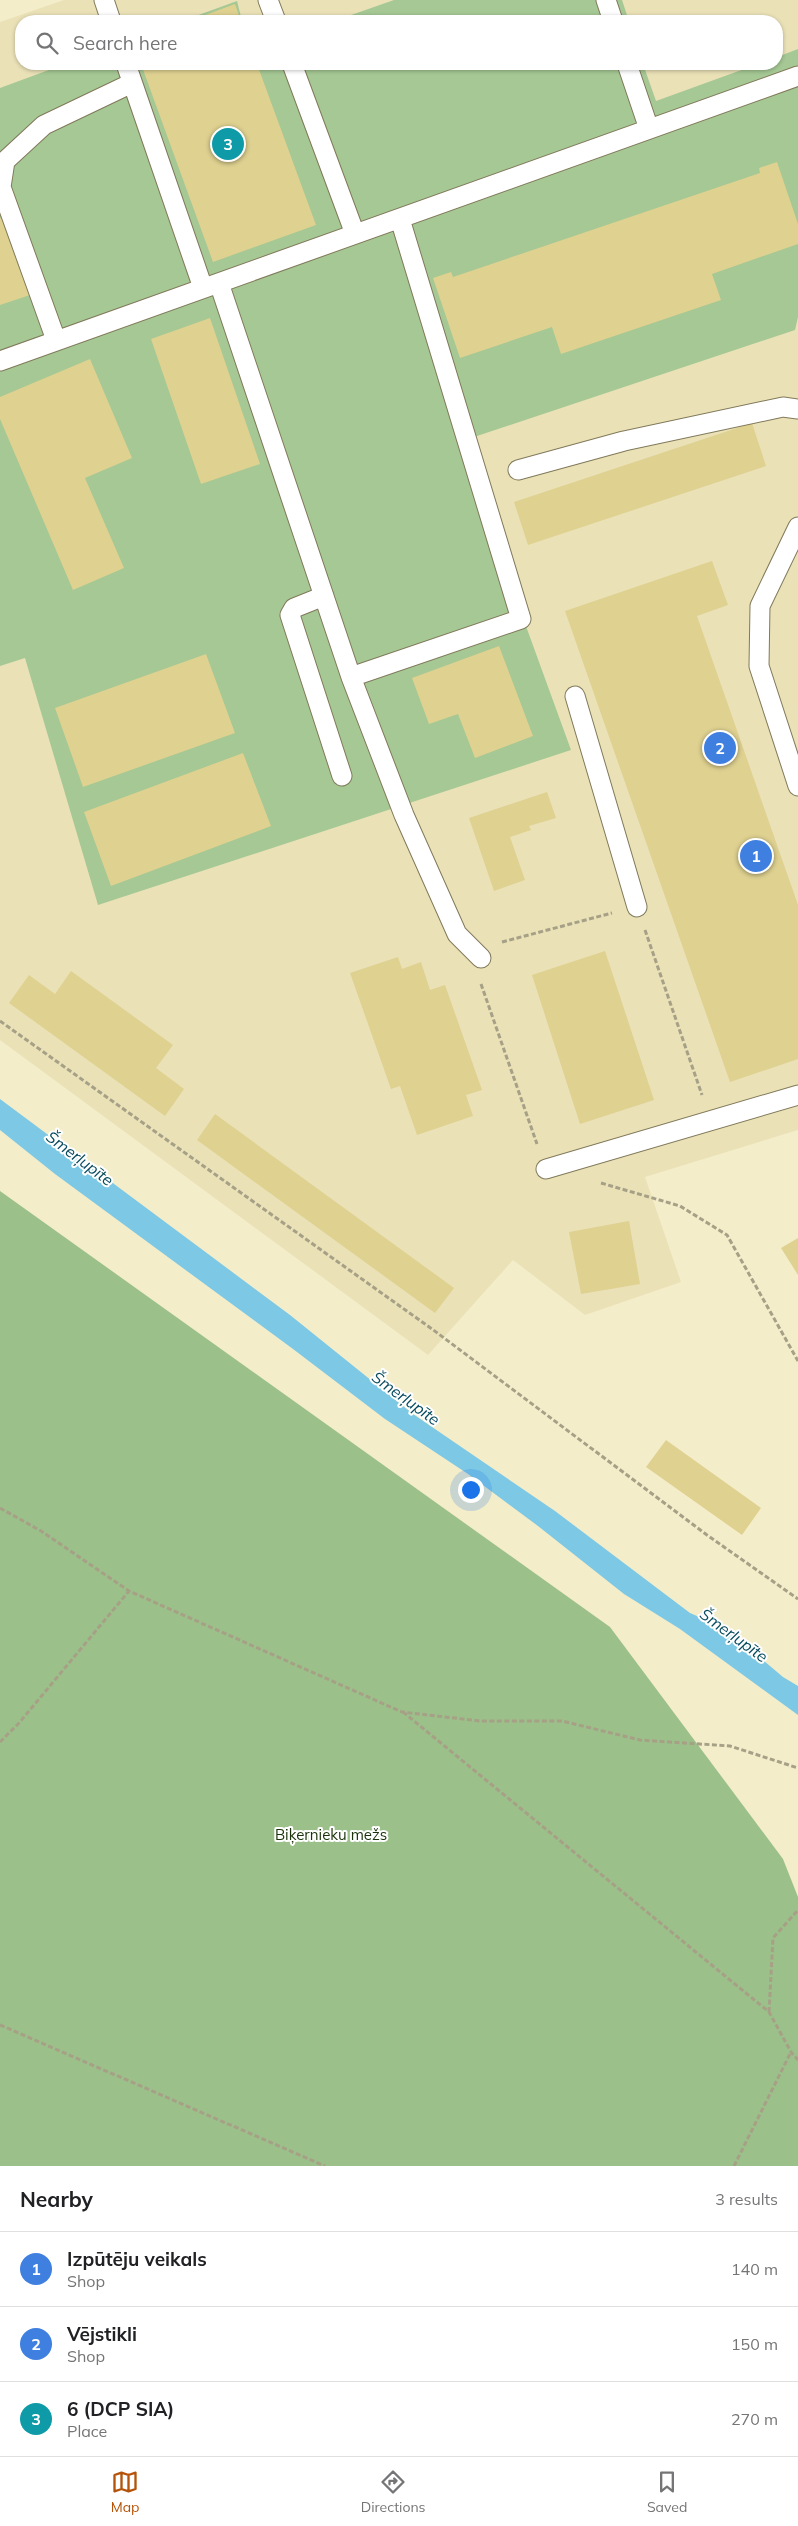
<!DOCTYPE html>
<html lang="en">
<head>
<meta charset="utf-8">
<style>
  :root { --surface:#fff; --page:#f6f6f6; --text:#202124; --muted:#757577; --line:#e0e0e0; --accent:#b45309 }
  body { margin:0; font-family:Mulish,sans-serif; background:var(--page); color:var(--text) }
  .you { position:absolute; left:470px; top:1489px; width:18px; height:18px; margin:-12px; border:4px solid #fff; border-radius:50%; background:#1a73e8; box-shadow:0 0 0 8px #1a73e833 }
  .badge { display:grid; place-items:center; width:32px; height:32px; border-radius:50%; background:var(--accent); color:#fff; font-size:16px; font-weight:700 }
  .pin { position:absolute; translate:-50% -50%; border:2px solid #fff; box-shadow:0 1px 5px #0006 }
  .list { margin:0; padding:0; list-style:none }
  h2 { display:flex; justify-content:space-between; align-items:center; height:65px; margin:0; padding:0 20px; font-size:21px }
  h2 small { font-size:16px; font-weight:400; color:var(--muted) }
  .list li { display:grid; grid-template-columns:32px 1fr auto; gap:15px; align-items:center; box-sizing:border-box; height:75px; padding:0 20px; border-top:1px solid var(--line) }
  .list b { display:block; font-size:19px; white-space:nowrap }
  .list p { margin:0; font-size:16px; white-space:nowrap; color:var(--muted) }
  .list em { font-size:16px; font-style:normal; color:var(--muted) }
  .icon { flex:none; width:28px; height:28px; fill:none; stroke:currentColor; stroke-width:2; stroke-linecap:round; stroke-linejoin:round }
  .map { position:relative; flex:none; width:798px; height:2166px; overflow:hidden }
  .search { position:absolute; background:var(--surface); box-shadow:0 1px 4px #0004; left:15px; right:15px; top:15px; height:55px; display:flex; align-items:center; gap:12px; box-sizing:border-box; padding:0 18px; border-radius:20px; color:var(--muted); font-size:19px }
  .sheet { height:290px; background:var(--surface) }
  nav { display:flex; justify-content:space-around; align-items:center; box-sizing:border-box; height:70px; border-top:1px solid var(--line); background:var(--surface); font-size:14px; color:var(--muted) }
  nav a { display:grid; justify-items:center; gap:2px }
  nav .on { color:var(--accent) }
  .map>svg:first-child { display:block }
</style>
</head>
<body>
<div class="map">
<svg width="798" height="2166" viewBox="0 0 798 2166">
  <rect width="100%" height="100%" fill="#f4edca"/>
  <!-- built -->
  <path fill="#eae1b7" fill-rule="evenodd" d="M64,0h734v1130l-153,47 36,105 -96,33 -72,-55 -85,95 -428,-315v-1018zM21,21h756v43h-756z"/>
  <!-- green -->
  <path fill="#a5c894" d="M394,0h228l7,21h-295z
    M237,1l5,20h-60z
    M798,49v268l-3,13 -336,112 112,308 -473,155 -73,-247 -25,8v-578l65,-24h578l13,37 102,-37h19v-7z"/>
  <!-- forest -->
  <path fill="#9cc08a" d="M0,1191l610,436 173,232 15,38v269h-798z"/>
  <!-- water -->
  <path fill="#7dc8e5" d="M0,1099l290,216 123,99 142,97 135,102 35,15 58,49 15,9v29l-118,-86 -56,-35 -86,-68 -70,-52 -83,-55 -92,-70 -238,-175 -55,-44z"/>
  <!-- building -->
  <path fill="#dfd190" d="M235,4l6,17h-52z
    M141,64h116l59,161 -103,37z
    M777,162l21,62v20l-86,30 9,26 -160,54 -9,-27 -92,31 -27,-80 18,-6 2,5 307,-104 -1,-5z
    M6,216l27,78 -33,11v-87z
    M210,318l50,146 -59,20 -50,-145z
    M90,359l42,99 -47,20 39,90 -51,22 -73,-171v-22z
    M752,423l14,43 -238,79 -14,-43z
    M712,561l16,44 -31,11 101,289v154l-68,23 -165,-471z
    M499,646l34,90 -58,22 -17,-44 -29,10 -17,-46z
    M206,654l29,79 -152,54 -28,-79z
    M243,753l28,73 -160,60 -27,-74z
    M547,792l9,26 -27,8 2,4 -21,7 15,43 -31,11 -25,-73z
    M605,951l49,149 -74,24 -48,-149z
    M398,957l4,12 19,-7 9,28 15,-5 37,105 -16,5 7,21 -56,19 -17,-49 -9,3 -41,-116z
    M71,971l102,74 -17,23 28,21 -19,27 -156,-113 20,-28 26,19z
    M215,1114l239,174 -19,25 -238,-173z
    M629,1221l11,63 -59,10 -12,-62z
    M798,1238v37l-17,-27z
    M666,1440l95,68 -19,27 -96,-68z"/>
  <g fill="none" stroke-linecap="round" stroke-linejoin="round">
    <!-- service casing -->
    <g stroke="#80795a" stroke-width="21">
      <path id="service" d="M104,0l7,21
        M268,0l8,21
        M606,0l7,21
        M126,64l77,224
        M292,64l63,170
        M627,64l22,65
        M219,283l132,394 170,-58 -121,-400
        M56,340l-55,-153 4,-26 39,-36 88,-42
        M0,361l798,-285
        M518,470l106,-29 159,-34 15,2
        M798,527l-38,79 -1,60 39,120
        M324,596l-30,12 -4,7 52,161
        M351,677l53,138 53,119 24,24
        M575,696l62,211
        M546,1169l252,-74"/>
    </g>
    <!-- path -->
    <path stroke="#a6a086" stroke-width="3" stroke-dasharray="5 2.5" stroke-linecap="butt" d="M645,930l57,165
      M502,942l110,-29
      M481,984l56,160
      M0,1021l432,308 275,206 91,64
      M601,1183l79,23 47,29 71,126
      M0,1508l41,23 88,60 273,121 78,9h82l78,19 90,6 68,22
      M403,1712l366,300 22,40 7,8
      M0,1742l19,-19 110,-132
      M769,2012l4,-74 25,-28
      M0,2025l325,141
      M734,2166l57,-114"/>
    <!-- service -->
    <use href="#service" stroke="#fff" stroke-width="19"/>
  </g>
  <g text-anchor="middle" stroke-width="4" stroke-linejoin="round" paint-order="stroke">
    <!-- park labels -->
    <g font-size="15" fill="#1a320b" stroke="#fff">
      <text x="331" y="1840">Biķernieku mežs</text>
    </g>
    <!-- water labels -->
    <g font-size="16" font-style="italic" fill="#074a5e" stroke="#fff">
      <text transform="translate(80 1158) rotate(37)" y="6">Šmerļupīte</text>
      <text transform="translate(406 1398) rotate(36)" y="6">Šmerļupīte</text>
      <text transform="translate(734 1635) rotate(36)" y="6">Šmerļupīte</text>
    </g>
  </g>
</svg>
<div class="you"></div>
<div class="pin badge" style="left:756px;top:856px;background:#3f7fe0">1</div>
<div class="pin badge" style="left:720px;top:748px;background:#3f7fe0">2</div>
<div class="pin badge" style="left:228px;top:144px;background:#0f9aa8">3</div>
<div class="search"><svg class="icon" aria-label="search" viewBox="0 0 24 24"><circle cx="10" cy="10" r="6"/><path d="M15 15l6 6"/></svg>Search here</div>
</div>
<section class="sheet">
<h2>Nearby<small>3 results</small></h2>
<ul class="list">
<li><span class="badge" style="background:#3f7fe0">1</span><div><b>Izpūtēju veikals</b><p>Shop</p></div><em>140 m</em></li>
<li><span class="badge" style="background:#3f7fe0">2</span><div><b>Vējstikli</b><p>Shop</p></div><em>150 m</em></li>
<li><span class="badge" style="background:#0f9aa8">3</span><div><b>6 (DCP SIA)</b><p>Place</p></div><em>270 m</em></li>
</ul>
</section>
<nav>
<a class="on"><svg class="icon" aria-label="map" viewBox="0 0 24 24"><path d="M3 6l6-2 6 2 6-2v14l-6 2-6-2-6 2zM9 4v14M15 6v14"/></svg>Map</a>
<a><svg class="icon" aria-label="directions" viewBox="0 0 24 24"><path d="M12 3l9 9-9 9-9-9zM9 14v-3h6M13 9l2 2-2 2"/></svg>Directions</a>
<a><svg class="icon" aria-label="saved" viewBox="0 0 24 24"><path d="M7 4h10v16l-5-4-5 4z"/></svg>Saved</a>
</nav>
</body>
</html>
